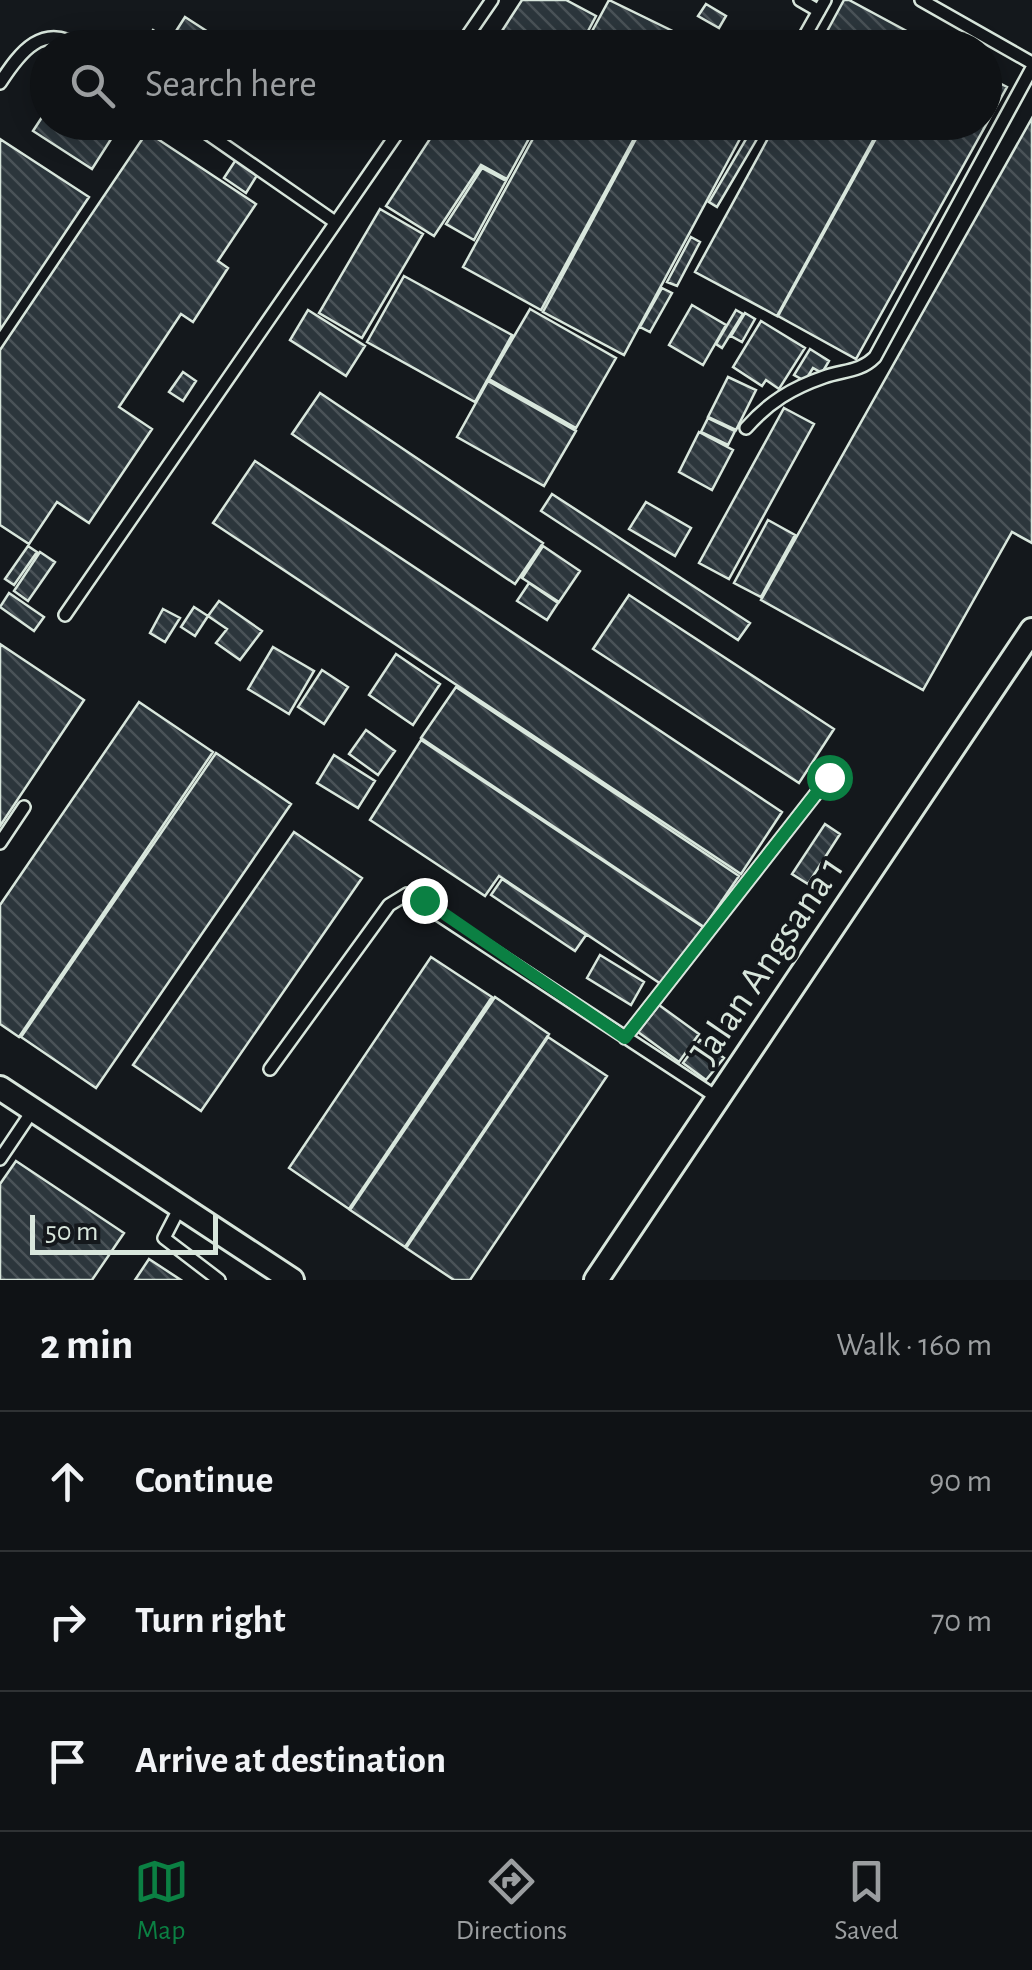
<!DOCTYPE html>
<html lang="en">
<head>
<meta charset="utf-8">
<style>
  :root { --surface:#0f1215; --page:#1d2022; --text:#f1f3f6; --muted:#9b9ea0; --line:#2f3234; --accent:#0b8043 }
  body { margin:0; font-family:"Alegreya Sans",sans-serif; background:var(--page); color:var(--text) }
  .scale { position:absolute; left:30px; bottom:25px; width:188px; box-sizing:border-box; padding-left:10px; border:5px solid #d8e6dc; border-top:0; font-size:28px; line-height:35px; white-space:nowrap; color:#d8e6dc; -webkit-text-stroke:8px #14181c; paint-order:stroke }
  .stop { position:absolute; width:30px; height:30px; margin:-22px; border:8px solid #0b8043; border-radius:50%; background:#fff }
  .stop.end { background:#0b8043; border-color:#fff; box-shadow:0 2px 10px #0008 }
  .list { margin:0; padding:0; list-style:none }
  h2 { display:flex; justify-content:space-between; align-items:center; height:130px; margin:0; padding:0 40px; font-size:42px }
  h2 small { font-size:32px; font-weight:400; color:var(--muted) }
  .list li { display:grid; grid-template-columns:65px 1fr auto; gap:30px; align-items:center; box-sizing:border-box; height:140px; padding:0 40px; border-top:2px solid var(--line) }
  .list b { display:block; font-size:38px; white-space:nowrap }
  .list em { font-size:32px; font-style:normal; color:var(--muted) }
  .icon { flex:none; width:55px; height:55px; fill:none; stroke:currentColor; stroke-width:2; stroke-linecap:round; stroke-linejoin:round }
  .map { position:relative; flex:none; width:1032px; height:1280px; overflow:hidden }
  .search { position:absolute; background:var(--surface); box-shadow:0 5px 25px #0003; left:30px; right:30px; top:30px; height:110px; display:flex; align-items:center; gap:25px; box-sizing:border-box; padding:0 35px; border-radius:55px; color:var(--muted); font-size:38px }
  .sheet { height:550px; background:var(--surface) }
  nav { display:flex; justify-content:space-around; align-items:center; box-sizing:border-box; height:140px; border-top:2px solid var(--line); background:var(--surface); font-size:28px; color:var(--muted) }
  nav a { display:grid; justify-items:center; gap:5px }
  nav .on { color:var(--accent) }
  .map>svg:first-child { display:block }
</style>
</head>
<body>
<div class="map">
<svg width="1032" height="1280" viewBox="0 0 1032 1280">
  <defs>
    <pattern id="building-back-hatch" width="6" height="6" patternUnits="userSpaceOnUse" patternTransform="scale(2.5)"><rect width="6" height="6" fill="#2c363c"/><path d="M-1 5l2 2M0 0l6 6M5-1l2 2" fill="none" stroke="#4a5358"/></pattern>
  </defs>
  <rect width="100%" height="100%" fill="#14181c"/>
  <!-- building -->
  <path fill="url(#building-back-hatch)" stroke="#d8e6dc" stroke-width="2.5" d="M522,0h44l30,16 -17,32h-88z
    M609,0l80,39 -5,9h-101z
    M844,0h5l78,42 -3,6h-106z
    M706,4l20,12 -7,12 -21,-12z
    M185,17l48,31h-49l-13,-9z
    M153,30l27,18h-39z
    M984,75l23,12 -151,272 -78,-43 107,-194h99z
    M48,108v14h74l-30,47 -59,-38z
    M1032,118v425l-20,-11 -89,158 -162,-90z
    M441,122h97l-31,57 -26,-14 -47,71 -48,-30z
    M542,122h101l-102,188 -78,-43z
    M645,122h104l-125,233 -81,-43z
    M756,122h11l-50,85 -8,-5z
    M777,122h106l-106,194 -82,-44z
    M147,132l109,72 -38,57 10,7 -35,54 -12,-8 -62,93 33,22 -63,94 -32,-21 -28,42 -29,-19v-175z
    M0,139l89,58 -89,133z
    M237,158l22,14 -13,21 -22,-15z
    M482,168l24,13 -32,59 -28,-16z
    M380,209l43,25 -61,104 -43,-25z
    M691,237l9,5 -23,44 -10,-4z
    M404,276l108,59 -37,67 -108,-60z
    M662,288l10,5 -22,39 -10,-5z
    M692,305l34,20 -23,40 -34,-20z
    M530,309l86,49 -40,70 -87,-49z
    M308,310l57,36 -19,30 -56,-36z
    M736,310l7,4 -21,34 -6,-4z
    M745,313l10,6 -13,23 -11,-6z
    M761,321l44,27 -26,41 -13,-9 -4,6 -29,-19z
    M810,349l19,12 -7,12 -9,-5 -8,13 -11,-6z
    M183,372l13,9 -13,20 -14,-9z
    M728,377l28,13 -20,40 -28,-13z
    M488,381l88,50 -32,55 -87,-49z
    M320,393l223,150 -28,41 -223,-150z
    M784,408l30,16 -85,155 -30,-16z
    M708,418l27,13 -7,14 -27,-13z
    M699,432l34,18 -21,40 -33,-18z
    M255,461l527,351 -41,62 -528,-351z
    M552,494l198,129 -12,17 -197,-129z
    M646,502l45,26 -16,28 -46,-27z
    M768,520l27,15 -34,62 -27,-14z
    M28,546l9,6 -23,33 -9,-6z
    M543,546l37,25 -21,31 -37,-24z
    M40,552l15,10 -27,39 -14,-10z
    M529,583l29,20 -11,17 -30,-19z
    M9,593l35,24 -10,14 -34,-24z
    M629,595l205,134 -35,54 -206,-134z
    M219,601l43,30 -22,29 -24,-17 11,-14 -19,-13z
    M194,607l14,9 -13,20 -14,-9z
    M163,609l17,9 -15,24 -15,-9z
    M0,644l84,56 -84,126z
    M273,647l41,24 -25,43 -41,-25z
    M396,654l44,30 -27,41 -44,-30z
    M322,670l26,17 -24,37 -26,-17z
    M456,687l283,189 -35,51 -283,-189z
    M139,702l74,50 -194,285 -19,-13v-119z
    M366,730l29,21 -17,24 -29,-21z
    M421,740l282,187 -39,59 -165,-110 -14,20 -115,-76z
    M216,753l75,51 -195,284 -75,-51z
    M334,755l41,26 -17,27 -41,-25z
    M825,824l15,10 -32,50 -16,-10z
    M294,832l68,46 -161,233 -68,-46z
    M502,879l84,56 -11,16 -84,-56z
    M600,955l44,27 -13,23 -44,-27z
    M431,957l61,40 -143,212 -60,-41z
    M495,997l54,37 -144,213 -55,-37z
    M659,1005l40,29 -20,28 -41,-30z
    M548,1037l59,39 -137,204h-16l-48,-32z
    M700,1040l24,18 -18,22 -23,-17z
    M16,1161l108,72 -32,47h-92v-96z
    M149,1259l32,21h-46z"/>
  <g fill="none" stroke-linecap="round" stroke-linejoin="round">
    <!-- lane casing -->
    <g stroke="#d8e6dc" stroke-width="16">
      <path id="lane" d="M800,0l19,11
        M921,0l111,63
        M459,48l33,-48
        M798,48l27,-48
        M0,83c20,-31 43,-62 82,-35
        M191,122l144,100
        M746,428c23,-26 46,-40 78,-51 20,-7 36,-5 51,-20l157,-289
        M65,615l340,-493
        M0,843l24,-36
        M625,1038l204,-261
        M270,1069l119,-164 18,-11 311,204
        M0,1159l33,-49
        M180,1207l-16,31 55,42"/>
    </g>
    <!-- street casing -->
    <g stroke="#d8e6dc" stroke-width="28">
      <path id="street" d="M0,1088l292,192
        M596,1280l436,-650"/>
    </g>
    <!-- lane -->
    <use href="#lane" stroke="#14181c" stroke-width="11"/>
    <!-- street -->
    <use href="#street" stroke="#14181c" stroke-width="22"/>
  </g>
  <g fill="none" stroke-linecap="round" stroke-linejoin="round">
    <!-- route -->
    <path stroke="#0b8043" stroke-width="12" d="M424,900l201,138 204,-261"/>
  </g>
  <g text-anchor="middle" stroke-width="8" stroke-linejoin="round" paint-order="stroke">
    <!-- street labels -->
    <g font-size="40" fill="#d8e6dc" stroke="#14181c">
      <text transform="translate(766 959) rotate(-56)" y="14">Jalan Angsana 1</text>
    </g>
  </g>
</svg>
<div class="scale">50 m</div>
<div class="stop" style="left:829px;top:777px"></div>
<div class="stop end" style="left:424px;top:900px"></div>
<div class="search"><svg class="icon" aria-label="search" viewBox="0 0 24 24"><circle cx="10" cy="10" r="6"/><path d="M15 15l6 6"/></svg>Search here</div>
</div>
<section class="sheet">
<h2>2 min<small>Walk · 160 m</small></h2>
<ul class="list">
<li><svg class="icon" aria-label="ahead" viewBox="0 0 24 24"><path d="M12 20V5M6 11l6-6 6 6"/></svg><div><b>Continue</b></div><em>90 m</em></li>
<li><svg class="icon" aria-label="right" viewBox="0 0 24 24"><path d="M7 20v-9h11M14 6l5 5-5 5"/></svg><div><b>Turn right</b></div><em>70 m</em></li>
<li><svg class="icon" aria-label="arrive" viewBox="0 0 24 24"><path d="M6 21V4h12l-3 4 3 4H6"/></svg><div><b>Arrive at destination</b></div></li>
</ul>
</section>
<nav>
<a class="on"><svg class="icon" aria-label="map" viewBox="0 0 24 24"><path d="M3 6l6-2 6 2 6-2v14l-6 2-6-2-6 2zM9 4v14M15 6v14"/></svg>Map</a>
<a><svg class="icon" aria-label="directions" viewBox="0 0 24 24"><path d="M12 3l9 9-9 9-9-9zM9 14v-3h6M13 9l2 2-2 2"/></svg>Directions</a>
<a><svg class="icon" aria-label="saved" viewBox="0 0 24 24"><path d="M7 4h10v16l-5-4-5 4z"/></svg>Saved</a>
</nav>
</body>
</html>
